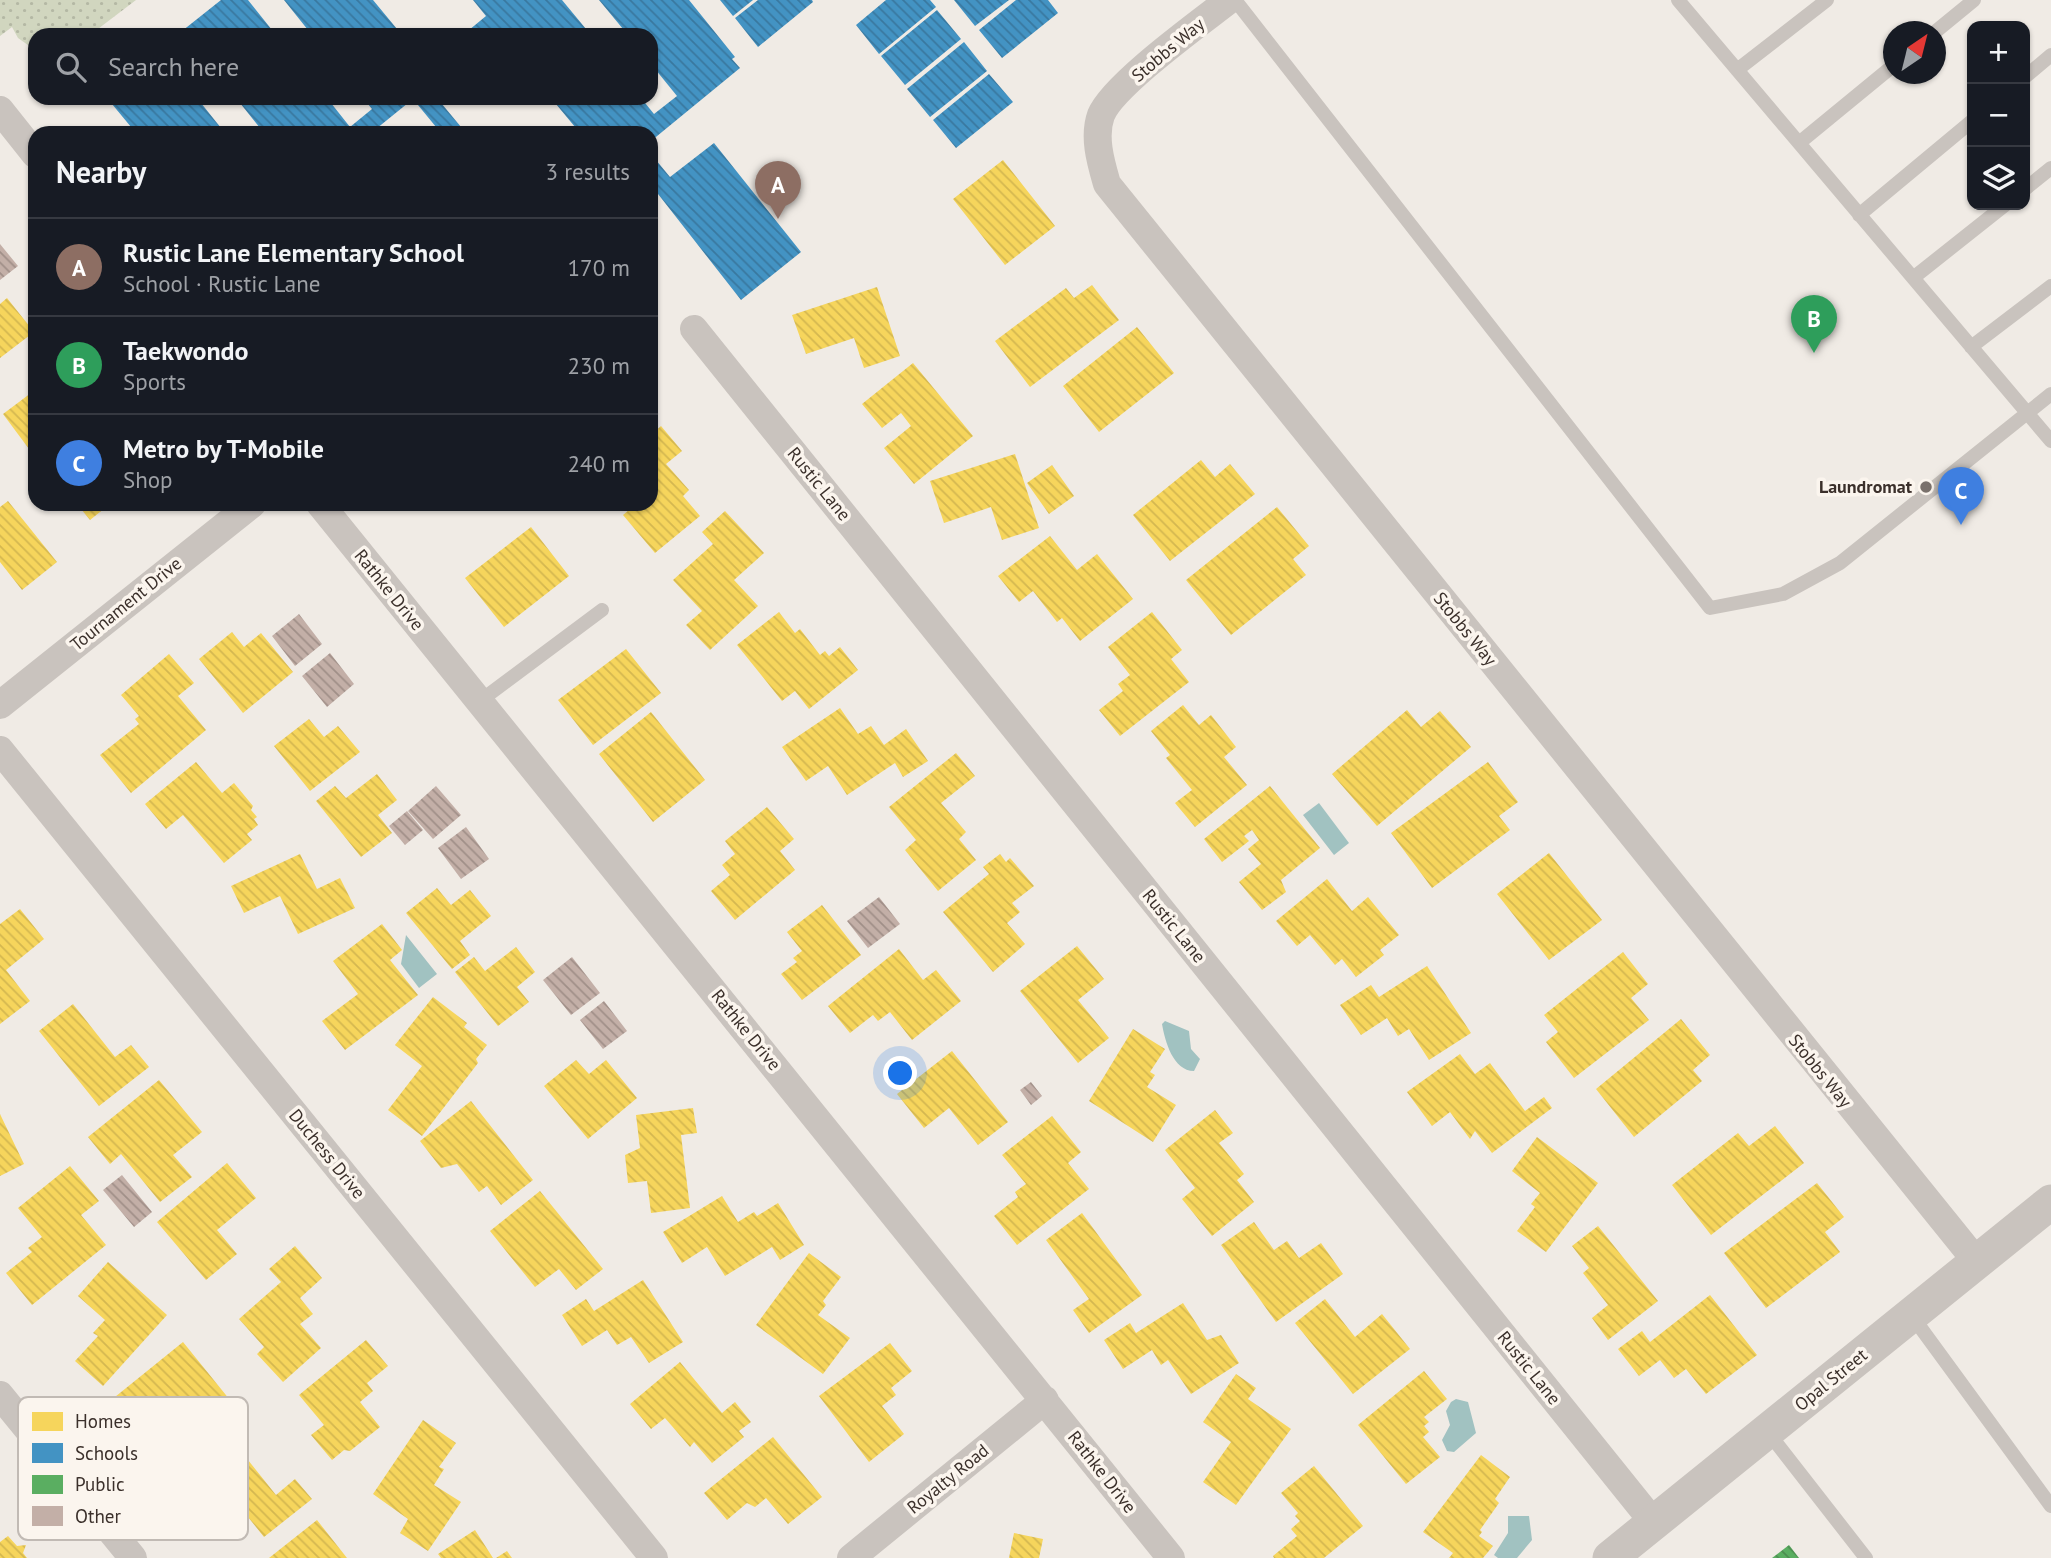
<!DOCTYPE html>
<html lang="en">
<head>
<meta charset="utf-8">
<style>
  :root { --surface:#171b24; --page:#242831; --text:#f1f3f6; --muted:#9ea1a6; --line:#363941; --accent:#8c9099 }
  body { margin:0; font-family:"PT Sans",sans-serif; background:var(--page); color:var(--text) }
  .controls { position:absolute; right:21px; top:21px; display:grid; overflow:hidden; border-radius:14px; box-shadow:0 2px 5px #0004 }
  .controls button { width:63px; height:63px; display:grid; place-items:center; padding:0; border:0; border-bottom:2px solid var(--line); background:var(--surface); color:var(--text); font:35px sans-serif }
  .compass { position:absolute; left:1883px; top:21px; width:63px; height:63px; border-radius:50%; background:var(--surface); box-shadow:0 2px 5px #0004; rotate:35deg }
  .you { position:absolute; left:901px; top:1074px; width:24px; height:24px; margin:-18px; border:5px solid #fff; border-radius:50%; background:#1a73e8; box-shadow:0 0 0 10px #1a73e833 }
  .badge { display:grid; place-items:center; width:46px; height:46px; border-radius:50%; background:var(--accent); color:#fff; font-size:23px; font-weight:700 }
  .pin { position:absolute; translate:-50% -58px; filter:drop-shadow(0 2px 4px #0008) }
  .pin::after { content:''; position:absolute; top:37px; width:24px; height:21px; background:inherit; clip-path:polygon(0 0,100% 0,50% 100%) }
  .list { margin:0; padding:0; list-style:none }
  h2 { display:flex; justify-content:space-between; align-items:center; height:91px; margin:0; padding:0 28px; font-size:30px }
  h2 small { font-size:23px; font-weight:400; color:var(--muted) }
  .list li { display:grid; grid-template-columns:46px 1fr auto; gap:21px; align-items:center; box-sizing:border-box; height:98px; padding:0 28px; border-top:2px solid var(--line) }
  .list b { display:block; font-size:26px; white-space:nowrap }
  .list p { margin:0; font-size:23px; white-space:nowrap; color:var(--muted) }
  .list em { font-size:23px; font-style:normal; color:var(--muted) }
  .icon { flex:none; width:38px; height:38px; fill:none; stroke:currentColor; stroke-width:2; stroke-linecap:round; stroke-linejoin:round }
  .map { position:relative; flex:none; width:2051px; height:1558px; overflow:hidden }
  .search { position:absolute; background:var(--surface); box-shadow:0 2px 5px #0004; left:28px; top:28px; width:630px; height:77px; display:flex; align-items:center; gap:18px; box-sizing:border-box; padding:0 24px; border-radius:21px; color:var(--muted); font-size:26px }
  .panel { position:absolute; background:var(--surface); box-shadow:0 2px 5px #0004; left:28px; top:126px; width:630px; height:385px; border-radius:21px }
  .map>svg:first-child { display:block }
</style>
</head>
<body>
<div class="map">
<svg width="2051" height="1558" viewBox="0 0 2051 1558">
  <defs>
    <pattern id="grass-dots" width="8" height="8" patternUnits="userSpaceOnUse" patternTransform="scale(1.75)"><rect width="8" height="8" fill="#d1d6bf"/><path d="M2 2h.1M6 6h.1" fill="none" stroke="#b4b8a4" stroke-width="1.8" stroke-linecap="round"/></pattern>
    <pattern id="homes-back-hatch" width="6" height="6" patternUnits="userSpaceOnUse" patternTransform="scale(1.75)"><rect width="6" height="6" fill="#f6d55c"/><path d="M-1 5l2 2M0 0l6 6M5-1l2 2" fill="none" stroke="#d4b750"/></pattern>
    <pattern id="schools-back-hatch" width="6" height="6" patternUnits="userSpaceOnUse" patternTransform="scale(1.75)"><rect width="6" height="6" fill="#4393c3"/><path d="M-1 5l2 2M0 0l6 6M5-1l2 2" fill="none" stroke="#39789f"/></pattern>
    <pattern id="public-back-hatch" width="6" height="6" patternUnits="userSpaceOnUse" patternTransform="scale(1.75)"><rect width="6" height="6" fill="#5aae61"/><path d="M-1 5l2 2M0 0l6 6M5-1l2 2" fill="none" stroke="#4c8e50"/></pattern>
    <pattern id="building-back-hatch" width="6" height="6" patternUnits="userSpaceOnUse" patternTransform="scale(1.75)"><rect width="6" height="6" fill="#c3afa7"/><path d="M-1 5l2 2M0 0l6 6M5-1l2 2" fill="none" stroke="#a08f88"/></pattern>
  </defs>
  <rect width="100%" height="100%" fill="#f0ebe5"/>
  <!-- grass -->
  <path fill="url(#grass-dots)" d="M0,0h136l-46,35h-55v15l-17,-12 -6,-11 -12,9z"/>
  <!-- water -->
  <path fill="#a1c2c1" d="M1319,803l30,40 -15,12 -31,-40z
    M406,935l31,39 -18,14 -18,-24z
    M1165,1021l24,10 2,18 9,10 -6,12c-21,0 -29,-30 -32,-47z
    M1456,1399l12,3 8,31 -22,19 -7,-1 -5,-11 8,-15 -4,-14 5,-9z
    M1508,1516h21l3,24 -15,18h-19l-4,-3 14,-22z"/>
  <!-- homes -->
  <path fill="url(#homes-back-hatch)" d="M1003,160l52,66 -50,39 -52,-66z
    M1092,285l27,35 -89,67 -35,-46 71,-53 8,10z
    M877,287l23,69 -36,12 -10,-30 -48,16 -14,-39z
    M7,298l27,34 -34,26v-54z
    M1137,327l37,46 -75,59 -36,-46z
    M913,363l60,73 -59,48 -30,-36 27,-22 -10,-13 -19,15 -20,-24z
    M35,390v67l-32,-43z
    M661,426l21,25 -16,13 23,26 -6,6 17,20 -45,37 -32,-38 13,-11h15v-69z
    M1015,454l24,74 -37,12 -11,-33 -47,16 -14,-42z
    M1201,460l14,17 15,-13 25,30 -85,67 -37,-46z
    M1052,465l22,31 -25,18 -22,-31z
    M8,501l49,61 -35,28 -22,-28v-55z
    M77,504h33l-20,16z
    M1277,507l32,39 -16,13 13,16 -75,60 -45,-55z
    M725,511l39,42 -30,27 24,26 -48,44 -24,-25 16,-14 -29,-31 40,-36 -11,-12z
    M531,527l38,49 -65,51 -39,-49z
    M1050,536l27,34 20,-16 36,45 -53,42 -18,-23 -5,4 -24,-31 -14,11 -21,-26z
    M779,612l16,21 5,-4 20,26 5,-4 4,5 11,-9 18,23 -49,39 -14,-18 -13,10 -45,-56z
    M1152,612l30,38 -11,9 18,23 -69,54 -21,-26 24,-19 -5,-7 12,-9 -22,-28z
    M232,632l12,15 17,-14 32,39 -50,41 -44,-54z
    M626,649l35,44 -68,52 -35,-45z
    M169,654l25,29 -16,13 28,34 -75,63 -31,-38 39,-31 -4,-5 4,-3 -18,-21z
    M1183,705l16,20 12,-10 25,32 -12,10 23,28 -52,42 -20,-24 17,-13 -26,-32 4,-3 -19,-24z
    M840,708l18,26 13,-8 13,19 22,-16 22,32 -25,16 -8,-14 -48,32 -19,-29 -22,15 -24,-34z
    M1407,710l14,17 19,-16 31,36 -94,79 -45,-52z
    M651,712l54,68 -52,42 -54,-68z
    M309,719l15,18 14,-11 22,26 -50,39 -36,-45z
    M956,753l19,23 -34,27 25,29 -7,7 17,21 -38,31 -33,-41 11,-10 -27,-33z
    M196,762l26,31 12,-10 19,23 -2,4 6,7 -3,2 4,6 -11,9 5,6 -28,23 -41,-48 -17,14 -21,-25z
    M1488,762l30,40 -19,14 11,14 -78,58 -41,-55z
    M377,774l20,26 -19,15 14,18 -31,24 -45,-56 19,-15 11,12z
    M1270,786l50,62 -39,32 5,12 -24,18 -23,-28 22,-18 -13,-15 11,-9 -7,-10 -8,6 5,5 -27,21 -18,-23z
    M767,807l27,32 -14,12 15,19 -60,50 -24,-29 19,-16 -8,-10 13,-11 -10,-13z
    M1549,853l53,67 -53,40 -52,-66z
    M300,854l17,35 23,-11 15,30 -57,26 -18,-38 -36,17 -13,-27z
    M1000,854l6,8 4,-4 24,28 -22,17 8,9 -13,11 18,21 -32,28 -50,-60 46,-38 -6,-7z
    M1327,879l25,32 16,-14 31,38 -19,15 4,5 -28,22 -14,-18 -7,6 -25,-30 -13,11 -21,-25z
    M437,888l14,17 19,-15 21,26 -31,25 10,14 -18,14 -46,-56z
    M822,905l39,50 -59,45 -21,-26 16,-12 -4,-4 9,-7 -15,-19z
    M20,909l24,30 -38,31 24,31 -30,23v-100z
    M382,924l20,26 -12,10 28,35 -73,55 -23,-29 36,-27 -25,-33z
    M1077,946l27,33 -26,21 31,38 -31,25 -58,-72z
    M516,947l19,25 -18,15 12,15 -31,24 -43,-54 19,-15 11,14z
    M899,949l24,31 13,-10 25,31 -49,39 -22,-28 -12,9 -5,-6 -23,18 -22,-27z
    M1623,952l25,32 -17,14 18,22 -75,58 -28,-36 12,-10 -14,-17z
    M1427,966l44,67 -42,27 -20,-31 -11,7 -11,-18 -26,17 -21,-30 31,-20 8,12z
    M433,997l34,26 -3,4 23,18 -11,14 2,4 -56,73 -34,-26 34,-44 -27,-21z
    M73,1004l42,53 16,-12 18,22 -50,39 -60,-75z
    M1681,1019l29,36 -17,15 9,11 -68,56 -38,-48z
    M1133,1029l32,20 -15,23 5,3 -8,12 29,18 -23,37 -64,-41z
    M952,1051l56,71 -30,23 -29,-37 -25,20 -27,-34z
    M1460,1054l15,20 15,-11 35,48 19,-14 8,11 -60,45 -17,-22 -5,8 -20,-27 -18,14 -25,-34z
    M576,1060l13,14 17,-14 31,38 -49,41 -44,-53z
    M159,1080l43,52 -29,23 19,22 -32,25 -39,-48 -11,10 -22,-27z
    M471,1101l62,79 -32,25 -14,-19 -8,6 -22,-28 -16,4 -21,-27z
    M693,1108l4,25 -16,2 9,73 -39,5 -4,-32 -19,2 -3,-28 15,-7 -4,-33z
    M1215,1110l18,23 -14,10 25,31 -7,6 17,22 -42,34 -30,-37 13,-11 -30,-38z
    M0,1114l24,50 -24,12z
    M1052,1116l29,36 -13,11 21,26 -72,56 -23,-29 24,-19 -3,-5 11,-8 -24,-29z
    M1775,1126l29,37 -93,72 -39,-50 66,-52 11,13z
    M1537,1137l61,46 -52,69 -29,-21 18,-24 -4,-3 9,-11 -28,-22z
    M227,1163l29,35 -39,32 20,24 -31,26 -49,-58z
    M70,1166l29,35 -18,14 25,30 -74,60 -26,-32 26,-21 -4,-4 14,-11 -24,-29z
    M1817,1183l27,34 -19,15 15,20 -74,56 -42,-55z
    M540,1191l63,78 -27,21 -17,-21 -24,18 -45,-56z
    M722,1196l16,26 16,-10 3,4 21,-13 26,42 -24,15 -8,-13 -47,29 -18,-29 -25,16 -19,-31z
    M1082,1213l60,82 -53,38 -16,-23 16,-11 -43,-59z
    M1254,1222l20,28 13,-9 12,17 22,-15 22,31 -67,48 -55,-77z
    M1598,1226l60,75 -50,39 -16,-22 16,-13 -25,-32 6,-5 -17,-22z
    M295,1246l27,32 -22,20 13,16 -13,10 21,24 -38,34 -26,-28 7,-7 -25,-28 42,-37 -12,-13z
    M809,1253l32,24 -18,24 3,4 -8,10 32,23 -27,36 -67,-49z
    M108,1262l59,53 -64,71 -28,-25 23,-25 -5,-3 12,-13 -27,-24z
    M643,1280l40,62 -34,21 -18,-26 -14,8 -10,-15 -25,16 -20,-31 24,-16 8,12z
    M1710,1295l47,60 -51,39 -20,-25 -12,9 -14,-18 -21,16 -21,-27 24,-18 8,11z
    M1325,1299l30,38 27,-23 28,35 -57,45 -58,-71z
    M1183,1303l24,37 14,-5 18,28 -48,31 -23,-34 -7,5 -9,-15 -29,19 -19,-29 26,-17 6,10z
    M366,1340l22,26 -21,17 6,8 -13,11 20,25 -30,24 -6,-1 -12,10 -21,-25 13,-10 -25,-30z
    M183,1342l51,63 -36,29 -22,-27 -12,10 -4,-4 -24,20 -26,-32z
    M890,1343l22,28 -21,17 5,7 -14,11 22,28 -35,28 -50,-66z
    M680,1362l42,51 13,-11 16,20 -12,9 5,6 -32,26 -18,-21 -4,5 -25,-29 -14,11 -21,-25z
    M1424,1371l23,28 -23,18 5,5 -5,4 5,6 -6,5 17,20 -34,27 -48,-59z
    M1236,1374l20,14 -8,11 43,30 -55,76 -33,-23 28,-40 -28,-20z
    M423,1420l33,23 -17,24 5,2 -10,16 27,17 -33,49 -28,-18 8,-14 -35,-25z
    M773,1437l49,60 -34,27 -22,-26 -11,9 -8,-4 -20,17 -23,-27z
    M236,1445l40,50 19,-16 17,20 -48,38 -28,-35 -26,21 -28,-34z
    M1481,1455l29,22 -15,22 4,4 -19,27 2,2 -3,4 14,10 -10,12h-34l4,-5 -30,-21z
    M1314,1466l49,60 -39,32h-50l-1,-2 24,-20 -6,-7 9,-8 -5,-5 3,-3 -17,-20z
    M317,1520l30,38h-78z
    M475,1530l18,28h-52l-3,-4z
    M1014,1533l29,6 -4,19h-30z
    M8,1536l9,10 9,-1 -3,8 4,5h-27v-16z
    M507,1551l5,7h-16z"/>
  <!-- schools -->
  <path fill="url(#schools-back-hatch)" d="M221,0h27l28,35h-91l-3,-4z
    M284,0h89l29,35h-90z
    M473,0h89l29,35h-90l-3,-3 -4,3h-31l23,-19z
    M599,0h90l46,57 -3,2 8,9 -89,73v-8h-71l-29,-35h90l13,16 23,-18 -26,-32v-29h-23z
    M720,0h33l-20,16z
    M758,0h54l1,2 -55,45 -23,-29z
    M886,0h44l6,7 -57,47 -23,-29z
    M954,0h55l-34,26z
    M1016,0h32l10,13 -56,45 -23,-28z
    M937,10l24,29 -56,46 -24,-29z
    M964,42l23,29 -57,46 -23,-28z
    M989,74l24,28 -57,46 -23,-28z
    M107,98h90l28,35h-89z
    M236,98h91l23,29 22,-18 -9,-11h74l29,35h-25l-28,-34 -42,34h-107z
    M714,143l87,109 -60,48 -90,-115v-31l19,23z"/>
  <!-- public -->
  <path fill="url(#public-back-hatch)" d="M1789,1545l10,13h-27z"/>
  <!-- building -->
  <path fill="url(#building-back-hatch)" d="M0,244l18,22 -18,14z
    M299,614l23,30 -27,22 -23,-30z
    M330,653l24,31 -27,23 -25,-31z
    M436,786l25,29 -28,24 -25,-28z
    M407,811l16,19 -18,15 -16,-19z
    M466,827l23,32 -28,20 -23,-31z
    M879,897l21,27 -32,24 -21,-27z
    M572,957l28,36 -29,22 -28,-35z
    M604,1001l23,30 -24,18 -23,-29z
    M1031,1082l11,14 -11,9 -11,-15z
    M122,1175l30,37 -18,15 -31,-37z"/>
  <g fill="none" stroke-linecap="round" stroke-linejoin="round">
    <!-- service -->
    <path stroke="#c9c3be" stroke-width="14" d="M1235,0l475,608 73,-14 57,-31 211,-169
      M1678,0l373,441
      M1935,32l39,-32
      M1737,70l90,-70
      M2025,77l26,-22
      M1799,143l95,-78
      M2025,189l26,-21
      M1859,215l113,-94
      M1913,278l92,-73
      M1971,347l80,-61
      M480,701l122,-91
      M1912,1316l139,190
      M1767,1431l99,127"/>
    <!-- minor -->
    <path stroke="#c9c3be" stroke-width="28" d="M1229,0c-28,22 -116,85 -128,115 -8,22 0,48 6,69l870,1078
      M0,110l35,44
      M694,329l960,1194
      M320,504l851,1054
      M0,705l252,-201
      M0,750l654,808
      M0,1395l133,163
      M851,1558l194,-158"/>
    <!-- tertiary -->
    <path stroke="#c9c3be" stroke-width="35" d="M1610,1558l441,-356"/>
  </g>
  <!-- markers -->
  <circle fill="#7a716c" stroke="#fbf5ee" stroke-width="2.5" cx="1926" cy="487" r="7"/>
  <g text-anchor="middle" stroke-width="7" stroke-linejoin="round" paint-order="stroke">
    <!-- street labels -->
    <g font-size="18" fill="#3b302b" stroke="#fbf5ee">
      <text transform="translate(1168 50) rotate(-40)" y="6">Stobbs Way</text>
      <text transform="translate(819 484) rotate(51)" y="6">Rustic Lane</text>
      <text transform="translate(389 590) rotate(51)" y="6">Rathke Drive</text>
      <text transform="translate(126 604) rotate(-39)" y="6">Tournament Drive</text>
      <text transform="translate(1465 629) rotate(51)" y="6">Stobbs Way</text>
      <text transform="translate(1174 926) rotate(51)" y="6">Rustic Lane</text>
      <text transform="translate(746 1030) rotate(51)" y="6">Rathke Drive</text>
      <text transform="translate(1820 1071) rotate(51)" y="6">Stobbs Way</text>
      <text transform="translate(327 1154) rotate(51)" y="6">Duchess Drive</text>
      <text transform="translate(1529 1368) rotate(51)" y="6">Rustic Lane</text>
      <text transform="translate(1831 1380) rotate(-39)" y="6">Opal Street</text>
      <text transform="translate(1102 1472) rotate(52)" y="6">Rathke Drive</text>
      <text transform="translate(948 1479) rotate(-39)" y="6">Royalty Road</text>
    </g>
    <!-- poi labels -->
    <g font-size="18" font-weight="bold" fill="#3b302b" stroke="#fbf5ee" text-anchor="end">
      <text x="1912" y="493">Laundromat</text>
    </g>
  </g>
  <!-- legend -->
  <rect x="18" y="1397" width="230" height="143" rx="10" fill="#fbf5ee" stroke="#c1bab4" stroke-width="2"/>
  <rect x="32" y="1412" width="31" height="19" fill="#f6d55c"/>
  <rect x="32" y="1443" width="31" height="20" fill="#4393c3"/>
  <rect x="32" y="1475" width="31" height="19" fill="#5aae61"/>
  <rect x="32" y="1506" width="31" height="20" fill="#c3afa7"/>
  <g font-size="19" fill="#3b302b">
    <text x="75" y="1428">Homes</text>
    <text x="75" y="1460">Schools</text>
    <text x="75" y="1491">Public</text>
    <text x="75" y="1523">Other</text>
  </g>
</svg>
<div class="controls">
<button>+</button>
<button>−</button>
<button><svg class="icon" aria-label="layers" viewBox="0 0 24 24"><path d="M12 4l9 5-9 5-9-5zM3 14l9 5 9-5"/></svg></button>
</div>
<svg class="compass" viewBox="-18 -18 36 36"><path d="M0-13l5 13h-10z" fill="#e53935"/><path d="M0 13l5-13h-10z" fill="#9ea1a6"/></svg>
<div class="you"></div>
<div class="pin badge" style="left:778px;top:219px;background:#8d6e63">A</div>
<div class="pin badge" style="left:1814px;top:353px;background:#2e9e5b">B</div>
<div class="pin badge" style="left:1961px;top:525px;background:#3f7fe0">C</div>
<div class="search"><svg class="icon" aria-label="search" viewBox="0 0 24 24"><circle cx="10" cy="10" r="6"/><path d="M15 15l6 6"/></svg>Search here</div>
<section class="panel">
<h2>Nearby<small>3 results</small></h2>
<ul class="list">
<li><span class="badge" style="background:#8d6e63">A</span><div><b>Rustic Lane Elementary School</b><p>School · Rustic Lane</p></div><em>170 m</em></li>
<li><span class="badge" style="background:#2e9e5b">B</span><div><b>Taekwondo</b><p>Sports</p></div><em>230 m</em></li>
<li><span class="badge" style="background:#3f7fe0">C</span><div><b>Metro by T-Mobile</b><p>Shop</p></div><em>240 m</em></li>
</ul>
</section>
</div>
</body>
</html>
